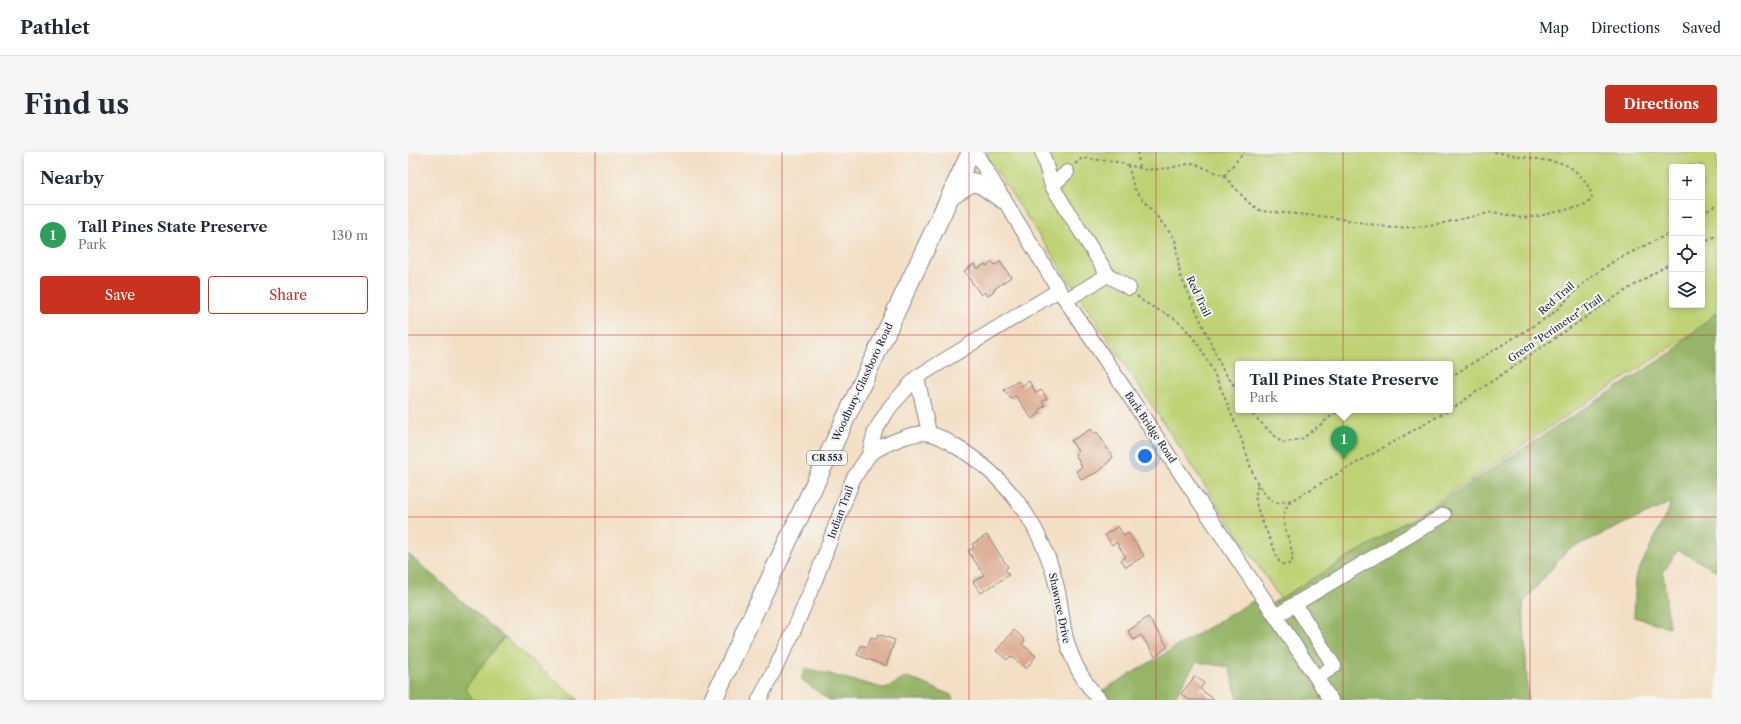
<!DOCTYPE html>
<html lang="en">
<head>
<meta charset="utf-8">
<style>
  :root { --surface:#fff; --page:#f6f6f7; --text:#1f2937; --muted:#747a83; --line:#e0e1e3; --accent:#c8321e }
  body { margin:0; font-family:"Libre Caslon Text",serif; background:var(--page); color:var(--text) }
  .controls { position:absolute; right:12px; top:12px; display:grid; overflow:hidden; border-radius:4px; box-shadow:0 2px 6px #0003 }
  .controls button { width:36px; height:36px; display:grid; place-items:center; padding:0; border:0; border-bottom:1px solid var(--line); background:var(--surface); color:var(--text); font:20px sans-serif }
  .you { position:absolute; left:737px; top:304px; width:14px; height:14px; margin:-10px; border:3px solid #fff; border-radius:50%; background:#1a73e8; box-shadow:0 0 0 6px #1a73e833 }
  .badge { display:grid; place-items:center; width:26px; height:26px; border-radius:50%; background:var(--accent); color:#fff; font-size:13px; font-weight:700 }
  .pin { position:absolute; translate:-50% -33px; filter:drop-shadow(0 1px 2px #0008) }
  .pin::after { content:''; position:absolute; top:21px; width:14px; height:12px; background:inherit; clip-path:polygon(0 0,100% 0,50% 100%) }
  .popup { position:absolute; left:827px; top:209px; width:218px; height:52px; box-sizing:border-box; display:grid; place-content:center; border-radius:4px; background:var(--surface); filter:drop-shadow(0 1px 3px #0005); font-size:13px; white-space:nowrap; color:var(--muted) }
  .popup b { font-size:15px; color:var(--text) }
  .popup::after { content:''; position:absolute; left:50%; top:100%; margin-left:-8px; border:8px solid transparent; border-top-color:var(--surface) }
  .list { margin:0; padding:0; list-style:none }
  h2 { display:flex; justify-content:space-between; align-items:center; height:52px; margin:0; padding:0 16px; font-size:17px }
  h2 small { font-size:13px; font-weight:400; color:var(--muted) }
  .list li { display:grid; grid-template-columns:26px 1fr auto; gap:12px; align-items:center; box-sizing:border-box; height:60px; padding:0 16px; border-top:1px solid var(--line) }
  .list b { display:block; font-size:15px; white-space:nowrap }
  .list p { margin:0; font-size:13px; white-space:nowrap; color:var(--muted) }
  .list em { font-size:13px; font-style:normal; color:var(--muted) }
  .actions { display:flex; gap:8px; padding:12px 16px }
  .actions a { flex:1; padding:9px 0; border:1px solid var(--accent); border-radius:4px; text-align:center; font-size:14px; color:var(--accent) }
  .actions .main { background:var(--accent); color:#fff }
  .icon { flex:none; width:22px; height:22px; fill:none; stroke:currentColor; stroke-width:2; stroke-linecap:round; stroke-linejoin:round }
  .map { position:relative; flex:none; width:1309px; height:548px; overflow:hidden; border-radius:4px }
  header { display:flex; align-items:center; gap:24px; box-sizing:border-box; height:56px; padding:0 20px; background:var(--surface); border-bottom:1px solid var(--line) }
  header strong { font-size:19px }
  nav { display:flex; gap:22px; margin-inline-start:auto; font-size:14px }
  .intro { display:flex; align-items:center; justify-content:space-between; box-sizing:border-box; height:96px; padding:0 24px }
  h1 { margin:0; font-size:28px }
  .button { padding:10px 18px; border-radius:4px; background:var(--accent); color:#fff; font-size:14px; font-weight:700 }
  main { display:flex; gap:24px; padding:0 24px }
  aside { flex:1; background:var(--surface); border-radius:4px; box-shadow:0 2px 6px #0003 }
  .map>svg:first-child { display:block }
</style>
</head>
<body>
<header>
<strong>Pathlet</strong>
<nav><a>Map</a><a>Directions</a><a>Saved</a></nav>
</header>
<div class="intro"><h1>Find us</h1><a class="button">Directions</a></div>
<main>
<aside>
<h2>Nearby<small></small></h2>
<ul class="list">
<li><span class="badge" style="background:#2e9e5b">1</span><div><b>Tall Pines State Preserve</b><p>Park</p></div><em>130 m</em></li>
</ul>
<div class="actions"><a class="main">Save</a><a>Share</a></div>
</aside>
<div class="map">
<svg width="1309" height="548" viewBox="0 0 1309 548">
  <rect width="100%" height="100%" fill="#f6f6f2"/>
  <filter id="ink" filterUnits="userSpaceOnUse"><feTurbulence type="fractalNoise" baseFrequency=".025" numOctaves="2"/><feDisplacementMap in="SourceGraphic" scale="8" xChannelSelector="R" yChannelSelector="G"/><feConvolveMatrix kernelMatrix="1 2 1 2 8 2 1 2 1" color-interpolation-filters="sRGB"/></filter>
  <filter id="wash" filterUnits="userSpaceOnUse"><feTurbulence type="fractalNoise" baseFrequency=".012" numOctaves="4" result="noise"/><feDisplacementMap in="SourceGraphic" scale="16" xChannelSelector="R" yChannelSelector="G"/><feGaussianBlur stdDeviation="0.9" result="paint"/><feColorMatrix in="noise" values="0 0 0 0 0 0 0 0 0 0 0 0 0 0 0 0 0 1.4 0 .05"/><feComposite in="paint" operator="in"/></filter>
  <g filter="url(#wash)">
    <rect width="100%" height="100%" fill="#f3dfc4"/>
    <!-- green -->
    <path fill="#bfd376" stroke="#707a58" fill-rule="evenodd" d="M577,0h732v165l-434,286 -298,-449zM1264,15h30v138h-30zM830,212h212v46h-212z
      M96,485l74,63h-105l-8,-12z"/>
    <!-- forest -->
    <path fill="#97b567" stroke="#5c6c51" d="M1309,160v259l-39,-21 -15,23 6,54 -35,-10 2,-41 36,-74 -105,48 -44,53 5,97h-290l-9,-33 -33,-5 -23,38h-72l-6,-5 158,-94 8,9 187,-113 221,-143z
      M0,402l96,83 -39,51 8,12h-65z
      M398,516l80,21 21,-12 44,18 2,5h-124l-28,-21z"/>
    <g id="blocks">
      <!-- building -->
      <path fill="#dba78b" d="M584,110l3,3 5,-3 11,15 -18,13 1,1 -7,5 -2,-4 -4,3 -17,-24 10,-7 3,5 8,-5 1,2z
        M610,229l4,5 7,-5 7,12 5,-3 6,8 -5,4 3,4 -7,4 2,3 -8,6 -16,-23 -5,3 -7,-9z
        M683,277l4,5 2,-2 16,25 -12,13 -19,10 -6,-9 6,-4 -7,-13 3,-3 -7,-10z
        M710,374l6,10 5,-3 15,23 -18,11 -5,-7 5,-3 -10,-15 -4,3 -7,-10z
        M579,383l21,32 -3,2 4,6 -28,18 -8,-11 11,-7 -16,-24 6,-4 -2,-3z
        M740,465l20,30 -13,9 -14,-21 -7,5 -6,-9z
        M606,478l11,10 -3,4 14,12 -10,13 -15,-13 -4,4 -11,-9z
        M470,482l17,6 -9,26 -29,-11 4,-10 6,2 4,-10 6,2z
        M787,524l9,7 -4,6 15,11h-26l-8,-6z"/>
    </g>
  </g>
  <g filter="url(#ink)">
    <use href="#blocks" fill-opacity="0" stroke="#8a8080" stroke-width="1"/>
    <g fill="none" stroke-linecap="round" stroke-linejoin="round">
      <!-- minor casing -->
      <g stroke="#8a8080" stroke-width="16">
        <path id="minor" d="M567,0l84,138 272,410
          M634,0l10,34 56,89 21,13
          M644,34l15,-14
          M658,148l42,-25
          M509,225l12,56
          M461,303c13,-10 46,-25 62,-21 9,2 17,7 24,12 54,31 90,85 103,146 4,17 4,34 9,50 6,21 18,42 33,58
          M887,452l149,-89
          M868,464l19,-12 39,62 -17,12
          M351,548l32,-63 25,-59 37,-99 16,-24 6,-24 15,-24 27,-30 142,-87"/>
      </g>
      <!-- major casing -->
      <g stroke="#8a8080" stroke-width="20">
        <path id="major" d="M543,43l22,-13 9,3 20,14
          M305,548l258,-548"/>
      </g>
      <!-- path -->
      <path stroke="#8a8080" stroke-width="2" stroke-dasharray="3 3" stroke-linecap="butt" d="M730,0l1,16
        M667,12l7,-6 35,4 30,8 22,-2 24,-5 31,13 20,-24
        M720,13l6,23 41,51 5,36 43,95 15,21
        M816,24l25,27 12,8 69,6 62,11 38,-2 63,-14 29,6 17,-2 47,-11 6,-6c-1,-15 -16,-31 -31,-36l-67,-11
        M1294,62l15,-9
        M1294,92l15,-9
        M729,144c13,13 32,16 45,29 28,28 44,77 59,113 10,25 11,49 34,65l17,-3 157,-90
        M1042,225l101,-62 35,-34 28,-20 58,-29
        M840,258l34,33 20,-4 37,-29
        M1042,258l162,-111 60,-37
        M850,334c-10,18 15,53 19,72l4,6 6,1 5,-3c3,-22 -20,-42 0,-62"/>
      <!-- minor -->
      <use href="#minor" stroke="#fff" stroke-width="14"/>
      <!-- major -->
      <use href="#major" stroke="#fff" stroke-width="18"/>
    </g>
  </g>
  <!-- grid -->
  <path fill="none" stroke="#d62828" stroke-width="1" stroke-opacity="0.55" d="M187,0v548M374,0v548M561,0v548M748,0v548M935,0v548M1122,0v548M0,183h1309M0,365h1309"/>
  <g text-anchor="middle" stroke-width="4" stroke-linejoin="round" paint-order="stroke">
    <!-- shield labels -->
    <rect fill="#f6f6f2" stroke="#626272" stroke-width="1" x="399" y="299" width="40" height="14" rx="3"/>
    <g font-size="9" font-weight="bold" fill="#22223b">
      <text x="419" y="309">CR 553</text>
    </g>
    <!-- street labels -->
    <g font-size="10" fill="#22223b" stroke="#f6f6f2">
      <text transform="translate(791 144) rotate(65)" y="4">Red Trail</text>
      <text transform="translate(1148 146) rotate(-41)" y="4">Red Trail</text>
      <text transform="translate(1147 176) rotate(-34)" y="4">Green "Perimeter" Trail</text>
      <text transform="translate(454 230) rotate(-65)" y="4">Woodbury-Glassboro Road</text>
      <text transform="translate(743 275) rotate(56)" y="4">Bark Bridge Road</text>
      <text transform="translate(432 360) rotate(-70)" y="4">Indian Trail</text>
      <text transform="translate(652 456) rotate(78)" y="4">Shawnee Drive</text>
    </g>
  </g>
</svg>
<div class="controls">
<button>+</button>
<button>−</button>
<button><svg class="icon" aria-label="locate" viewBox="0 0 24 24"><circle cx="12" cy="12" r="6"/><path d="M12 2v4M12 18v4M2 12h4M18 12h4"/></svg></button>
<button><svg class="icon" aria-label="layers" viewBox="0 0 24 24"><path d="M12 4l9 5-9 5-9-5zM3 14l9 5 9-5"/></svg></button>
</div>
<div class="you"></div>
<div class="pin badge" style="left:936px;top:307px;background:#2e9e5b">1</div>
<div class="popup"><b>Tall Pines State Preserve</b>Park</div>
</div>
</main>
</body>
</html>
